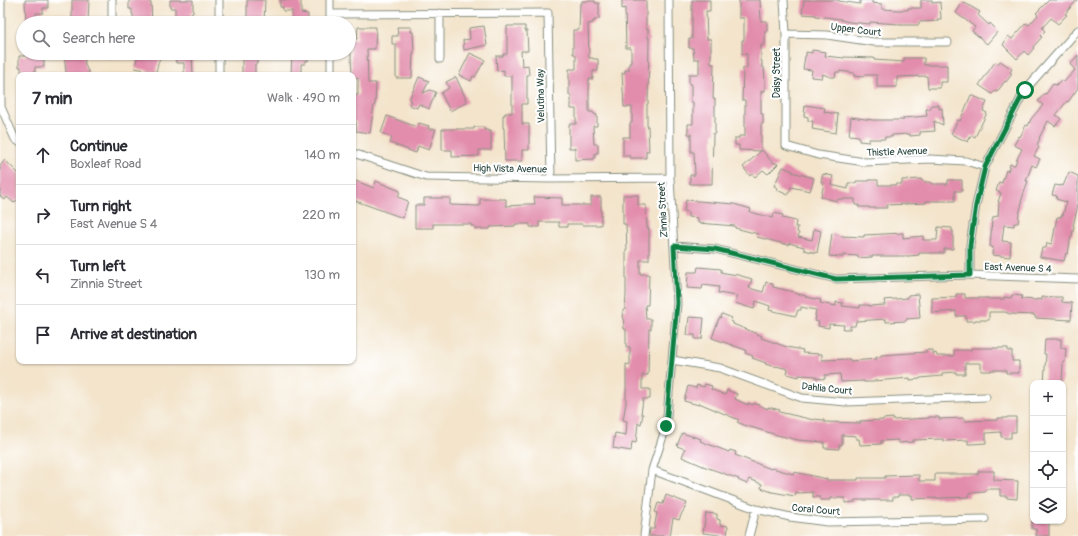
<!DOCTYPE html>
<html lang="en">
<head>
<meta charset="utf-8">
<style>
  :root { --surface:#fff; --page:#f2f2f3; --text:#2b2b33; --muted:#7c7c81; --line:#e1e1e2 }
  body { margin:0; font-family:Pangolin,sans-serif; background:var(--page); color:var(--text) }
  .controls { position:absolute; right:12px; bottom:12px; display:grid; overflow:hidden; border-radius:8px; box-shadow:0 1px 3px #0004 }
  .controls button { width:36px; height:36px; display:grid; place-items:center; padding:0; border:0; border-bottom:1px solid var(--line); background:var(--surface); color:var(--text); font:20px sans-serif }
  .stop { position:absolute; width:12px; height:12px; margin:-9px; border:3px solid #0b8043; border-radius:50%; background:#fff }
  .stop.end { background:#0b8043; border-color:#fff; box-shadow:0 1px 4px #0008 }
  .list { margin:0; padding:0; list-style:none }
  h2 { display:flex; justify-content:space-between; align-items:center; height:52px; margin:0; padding:0 16px; font-size:17px }
  h2 small { font-size:13px; font-weight:400; color:var(--muted) }
  .list li { display:grid; grid-template-columns:26px 1fr auto; gap:12px; align-items:center; box-sizing:border-box; height:60px; padding:0 16px; border-top:1px solid var(--line) }
  .list b { display:block; font-size:15px; white-space:nowrap }
  .list p { margin:0; font-size:13px; white-space:nowrap; color:var(--muted) }
  .list em { font-size:13px; font-style:normal; color:var(--muted) }
  .icon { flex:none; width:22px; height:22px; fill:none; stroke:currentColor; stroke-width:2; stroke-linecap:round; stroke-linejoin:round }
  .map { position:relative; flex:none; width:1078px; height:536px; overflow:hidden }
  .search { position:absolute; background:var(--surface); box-shadow:0 1px 3px #0004; left:16px; top:16px; width:340px; height:44px; display:flex; align-items:center; gap:10px; box-sizing:border-box; padding:0 14px; border-radius:22px; color:var(--muted); font-size:15px }
  .panel { position:absolute; background:var(--surface); box-shadow:0 1px 3px #0004; left:16px; top:72px; width:340px; height:292px; border-radius:8px }
  .map>svg:first-child { display:block }
</style>
</head>
<body>
<div class="map">
<svg width="1078" height="536" viewBox="0 0 1078 536">
  <rect width="100%" height="100%" fill="#fff"/>
  <filter id="ink" filterUnits="userSpaceOnUse"><feTurbulence type="fractalNoise" baseFrequency=".025" numOctaves="2"/><feDisplacementMap in="SourceGraphic" scale="8" xChannelSelector="R" yChannelSelector="G"/><feConvolveMatrix kernelMatrix="1 2 1 2 8 2 1 2 1" color-interpolation-filters="sRGB"/></filter>
  <filter id="wash" filterUnits="userSpaceOnUse"><feTurbulence type="fractalNoise" baseFrequency=".012" numOctaves="4" result="noise"/><feDisplacementMap in="SourceGraphic" scale="16" xChannelSelector="R" yChannelSelector="G"/><feGaussianBlur stdDeviation="0.9" result="paint"/><feColorMatrix in="noise" values="0 0 0 0 0 0 0 0 0 0 0 0 0 0 0 0 0 1.4 0 .05"/><feComposite in="paint" operator="in"/></filter>
  <g filter="url(#wash)">
    <rect width="100%" height="100%" fill="#f3e4cb"/>
    <g id="blocks">
      <!-- building -->
      <path fill="#e28dac" d="M25,0h23v8h-5v5h-7v10h-10z
        M72,0h17l-1,23h-16z
        M129,0h21v3h1l1,20h-19v-9h-1v-5h-3z
        M170,0h23v13h-2v10h-16v-15h-5z
        M247,0h18l-1,23h-17z
        M280,0h21v13l7,1v9h-16v-12h-9v-4h-3z
        M622,0h24v29h2v9h1l-1,66h-1v22h1l1,25h-3v7h-16v-2h-7v-19h7v-14h2v-16h-8l-2,-34h3v-3h4v-7h2v-15h-5l-1,-40 -3,1z
        M692,0h18v11h-4l1,28h4v25h3l-1,35h2v34h-2l-1,51h-22v-9h5l-1,-23h-3v-18h-3v-10h5v-22h-2v-18h-2v-10h10v-15h-5l-1,-11h-4v-9h3z
        M739,0h21l1,21h6v10h-2v14h-4v16h1v6h2l1,14v10h-4v23h2v10h-2v27l1,-1 10,12 6,2 -10,10 -5,-4 -8,7 -3,-3 -2,2 -7,-9 18,-16 -22,-1v-5h-4v-7h4v-2h6v-36h-3l1,-32h4v-14h-5v-14h2v-22h-5z
        M804,0h35v1l21,3v-4h12v3l10,1v5l16,1h10v-2h13v-8h11v3l8,-1 1,17h-4l1,2 -19,1v3h-20v-1l-29,-2v2l-21,-2 -8,-2v-1l-25,-3v-1l-14,-1z
        M1049,0h28l-12,14 2,1 -9,9 -7,-6 -9,10 3,3 -5,5 2,1 -9,10 1,1 -6,7 -4,-4 -7,8 -14,-14 5,-9 4,3 14,-16 3,2 9,-10 -2,-2z
        M582,1h13v2h4v16h-4v2h-2v2l-5,1 1,34h4v1h5v12h-5v8h-4v33h4l1,2 3,1v11h-4l1,18h4v9h-3v5h-1v1l-19,1v-12h-6v-24h7v-15h-5v-14h-2v-26h7v-14l-1,-1h-2v-24h6l1,-26h2z
        M963,2l17,10 -2,3 11,10 1,-2 8,8 -11,13 -15,-13 3,-4 -19,-14z
        M484,26l3,19 -23,5 -1,-10 7,-1 -1,-11z
        M507,26h18v5h2l1,20h-7l1,15 6,-1 1,10h-2v29h-5v20h7v26h-7v11h-17l-1,-33h-1v-13h2v-2h7v-37h-8v-6l-7,1 -1,-15h7v-2h4z
        M358,27h18l-1,22h-8l1,34h8l-1,22h-1l-4,28 -14,-2v-9l-3,-1v-26h5v-17h-5v-3h-1l-2,-37 7,1z
        M397,27h14v5h2l1,21h-1l-1,25h-16v-34h-4v-8h6z
        M812,50l14,2 -1,4 19,2v-1l29,1h1v2l30,2v-4h20v7h23v17h-7v6h-12l-1,-12 -30,1v10h-20v-12h-13l-1,2 -9,-1v-3l-14,-2v1h-4l-1,5h-5l-7,-3 -1,4 -11,-1 1,-7 -9,-1 2,-13h1v-4l6,1z
        M26,53h18v14h-9v8h-14v-8h-2v-11h7z
        M64,53h20l1,12 5,10h-22l-2,-3z
        M138,53h23l-5,19 -21,-4z
        M175,53h17l1,22h-9v-12h-8z
        M242,53h15v11h-2v11h-13z
        M292,53h16v8h-3v3h-4v11h-10z
        M470,53l15,7 -10,17 -2,-1 -2,5 -12,-6z
        M1078,55v33l-10,14 -1,-1 -11,14 5,4 -6,7 -7,-5 -9,17h1l-3,7 2,2 -5,9 6,3 -4,8 -4,-2 -6,16h2l-7,21 1,1 -3,11 -1,9h-4v3l-10,-1 -2,16 9,1 -1,15 -18,-2 1,-8h-3l2,-27h1v-3l5,-1 1,-14h-1l3,-9 -5,-2 3,-9 3,1 4,-13 2,1 2,-7 5,1 2,-6 5,-10 -8,-4 5,-9 1,1 6,-12 2,1 3,-7 12,-14 -5,-4 7,-8 1,1 7,-10 3,1 5,-5 3,2 11,-12 -5,-6z
        M1000,61l12,8 -2,3 2,2 -6,8 -1,-1 -8,11 -2,-1 -3,3 -13,-9 16,-23 3,2z
        M419,77l10,4 -6,12 7,-3 6,2 -7,17 -10,-5 -2,4 -8,-3 2,-4 -2,-1z
        M456,77l10,22h-1l2,3 -17,9 -9,-18 8,-5 -3,-6z
        M971,95l16,7 -4,9 4,2 -12,24 -4,-2 -3,7 -17,-8 7,-14 2,1z
        M805,105l20,3 -1,4 14,2 -2,19 -24,-4 1,-8h-5v-4l-4,-1z
        M931,105h8v4l3,-1 1,17 -9,-4 1,10 -15,1v3l-10,1v-2l-18,1v2h-7v2h-16v3l-10,-1v-5l-10,-1 2,-18 22,3h31l-1,-2 24,-2 -1,-7h5z
        M387,116l30,11 2,-4 10,3 -1,3h8l-7,21 -11,-4 -2,7 -26,-10 2,-6 -11,-4z
        M474,127h10v3h4v2l3,-1v19h-12v6l-27,1v-7h-10v-21h32z
        M5,160l14,14v24l-5,5 -7,-6 -2,3 -5,-4v-30z
        M783,167l10,4 -1,1 22,6 -4,13 -19,-4 -3,8 -11,-5 1,-2 -4,-2z
        M1069,172l9,4v29l-5,21h1l-2,10h-1l-3,18 -2,-1 -2,8 -24,-4 2,-9h4l1,-5 5,1 5,-27h4v-2h2l3,-13 -10,-3 1,-3 -5,-1 3,-10 5,1v-1l3,1z
        M823,174l10,2 -2,9 17,4v-6h8v-2h13v-1h9v5h16l3,-1h5v-4l19,-1 1,2h2l1,1h5v1h2v1h16v-4h14v11h-7v10h-29v2l-39,2v3h-18v-1h-11l1,-2h-4v-6h-17l-1,2 -16,-4 3,-14 -3,-1z
        M353,180l21,8 2,-7 24,10 -2,6 10,4 -5,17 -50,-18z
        M623,195h15v10h8l1,23h2v32h-9v14h9l-1,31h-3l1,14h5v10h-2l-1,46h-6v14h8v10h-7l-2,15h2l-2,10 -3,-1 -2,20 -4,-1 -1,9 -18,-3 2,-15 11,2 1,-14 -4,-1 3,-17v-39l4,1v-18h-4v-18h-2l-1,-19h2l1,-15v-45h1l-1,-26h-3z
        M534,197l28,1v7h29v-8h10v28h-19v-1h-15v3h-8v-5h-20v5h-9v-3h-15v2l-25,1v2h-15v-3h-4v-2h-38v4h-18v-23h9v-7h26v7l30,1v-7h26v7l17,-1 1,-1h11z
        M686,200l48,4 17,5 -1,3 23,6 1,-5 9,2 -1,3 14,3 -1,6h3l-1,5 2,1 -1,4 14,3 2,-11 7,2 -4,22 -13,-3v-3l-15,-4v2l-32,-8 1,-3 -23,-6v-2l-37,-3v-5l-10,-1v-5l-4,-1z
        M938,227l14,1v3h1v18h-9v4h-25v2l-10,1h-37v1l-14,1v-2l-15,-1v2l-14,-1 3,-23 9,3 23,1v-2l39,-2v5l20,-2v4h14z
        M698,267l23,2v3l4,1 13,2 14,4 -3,9 14,4 3,-10 7,2v3l21,5v1l12,3v1l15,3 -1,3 16,3v-4l7,1 -1,3 18,2v-3h9v1l16,-1 -1,-5 24,-2v-3l10,-1 2,24 -14,1v2l-20,1v-3l-30,2 -1,5h-5v3h-7l1,-4 -15,-1v4l-11,-2 1,-4 -4,-1 1,-5h-1l1,-6 -15,-3v3h-3l-2,6 -27,-6 1,-4 -14,-5 -2,8 -19,-6 2,-7 -19,-3 1,-6 -16,-2 -1,4 -15,-1 1,-16h9z
        M956,294h9v4h24v1h15v-2l7,1 1,-3 10,1 -1,3 16,1v-1l5,1v-3l10,1v-1h10v5l10,1 -1,17 -36,-2v-3l-25,-1 -5,-2h-16v8h-14v1h-9v-5h-10v-5l-24,2v-15l24,-1z
        M722,314l10,4 -2,3 3,1v2l29,12 -1,2 26,9 16,3 -1,3 20,1v6l28,-1v2l27,-2 -1,-2h5v-2l45,-3v-2h7v4l3,-1 1,3h17v-6h17v-2h37v3h4v10h7v12h-13v-3h-15v1h-10v-8h-16v11h-9v-2l-14,1v3l-22,2v1l-10,1v-2l-36,3v1h-10v-1l-23,1 -1,-8 -15,1v4l-9,-1v-2l-17,-1v2l-12,-3 1,-5 -12,-3 -1,1 -10,-3 1,-1 -14,-5 1,-2 -8,-3 1,-3 -34,-12 7,-20h2z
        M689,317l15,1 -2,21h-7v-4h-8z
        M1045,339h16v9l5,1 -1,13h-2l-1,21h-18l2,-29h-2z
        M705,384l7,2 -1,3 14,6 2,-5 10,4 -2,5 13,6v-2l5,2 1,-2 14,6v-2l12,3 -1,2 35,8v-1l10,1v2l37,1 -1,-2 23,-1v-1l10,-1v2l36,-2v-1h10v2l25,-1v3l34,-1v-2h9v-1h9v15h-5v6h-7v-1h-3v-5l-15,1v10l-15,1h-3v-4l-25,1v-2l-30,1v2l-15,1v-3l-17,1v3l-21,1 -1,-6h-3v-3l-14,-1v10h-3v4l-15,-1v-6l-26,-2 -21,-5 -33,-10 -7,-3 2,-2 -40,-17v2l-15,-4 4,-15 8,2 1,-3 7,2z
        M682,433l19,6 -1,2 29,11 1,-2 6,2 -1,3 36,14 1,-1 21,6 1,-2 33,7v1h31v-2h27v-2l34,-1v6h16v-7h43v-3h16v9l24,1 -1,18 -10,-1v-2h-7v-7h-14l-1,3 -16,1v4l-57,2v-4h-14v2h-5v3h-38v2l-10,1v-5h-15v2h-10v-3h-7v-5l-13,1 -4,-1 -1,4 -23,-4 -11,-4 1,-4 -13,-5 -2,5 -9,-4 1,-1 -36,-13 -21,-9 3,-8 -8,-3z
        M666,495l21,8 -3,7 -2,3 -3,7 -6,-2 -3,18h-21l1,-7h4l3,-16 -2,-1 3,-9 5,1z
        M706,513l11,1v5l3,1v5l8,1 -1,10 -24,-3z
        M1032,521h16v2h1v13h-13v-7h-4z"/>
    </g>
  </g>
  <g filter="url(#ink)">
    <use href="#blocks" fill-opacity="0" stroke="#899080" stroke-width="1"/>
    <g fill="none" stroke-linecap="round" stroke-linejoin="round">
      <!-- street casing -->
      <g stroke="#899080" stroke-width="9">
        <path id="street" d="M1,0v107l14,32 4,3
          M330,0v23
          M784,0l2,34v112l32,9 47,7 65,-3 36,2 19,6
          M440,13v46
          M330,14l218,-1 3,166
          M112,23v-23
          M219,23v-23
          M786,34l41,1 47,7h74
          M331,53v22
          M111,54v-1
          M219,75v-22
          M353,153l73,24 125,2 119,-1
          M674,246l41,3 121,30 134,-4 108,4
          M970,275v-30l6,-40 9,-38 40,-77 53,-60
          M672,360l48,8 82,30 44,4 140,-5
          M652,470l104,39 34,8 37,5 158,-3
          M644,536l8,-66 14,-43 11,-124 -7,-125 -1,-178
          M749,536l7,-27"/>
      </g>
      <!-- street -->
      <use href="#street" stroke="#fff" stroke-width="7"/>
    </g>
  </g>
  <g fill="none" stroke-linecap="round" stroke-linejoin="round" filter="url(#ink)">
    <!-- route -->
    <path stroke="#0b8043" stroke-width="5" d="M666,426l11,-123 -3,-57 41,3 121,30 134,-4v-30l6,-40 9,-38 40,-77"/>
  </g>
  <g text-anchor="middle" stroke-width="4" stroke-linejoin="round" paint-order="stroke">
    <!-- street labels -->
    <g font-size="10" fill="#1f3d34" stroke="#fff">
      <text transform="translate(856 29) rotate(7)" y="4">Upper Court</text>
      <text transform="translate(776 73) rotate(-90)" y="4">Daisy Street</text>
      <text transform="translate(540 96) rotate(-91)" y="4">Velutina Way</text>
      <text transform="translate(897 151) rotate(-2)" y="4">Thistle Avenue</text>
      <text transform="translate(510 168) rotate(1)" y="4">High Vista Avenue</text>
      <text transform="translate(662 210) rotate(-93)" y="4">Zinnia Street</text>
      <text transform="translate(1018 267) rotate(2)" y="4">East Avenue S 4</text>
      <text transform="translate(827 388) rotate(6)" y="4">Dahlia Court</text>
      <text transform="translate(816 509) rotate(5)" y="4">Coral Court</text>
    </g>
  </g>
</svg>
<div class="controls">
<button>+</button>
<button>−</button>
<button><svg class="icon" aria-label="locate" viewBox="0 0 24 24"><circle cx="12" cy="12" r="6"/><path d="M12 2v4M12 18v4M2 12h4M18 12h4"/></svg></button>
<button><svg class="icon" aria-label="layers" viewBox="0 0 24 24"><path d="M12 4l9 5-9 5-9-5zM3 14l9 5 9-5"/></svg></button>
</div>
<div class="stop" style="left:1025px;top:90px"></div>
<div class="stop end" style="left:666px;top:426px"></div>
<div class="search"><svg class="icon" aria-label="search" viewBox="0 0 24 24"><circle cx="10" cy="10" r="6"/><path d="M15 15l6 6"/></svg>Search here</div>
<section class="panel">
<h2>7 min<small>Walk · 490 m</small></h2>
<ul class="list">
<li><svg class="icon" aria-label="ahead" viewBox="0 0 24 24"><path d="M12 20V5M6 11l6-6 6 6"/></svg><div><b>Continue</b><p>Boxleaf Road</p></div><em>140 m</em></li>
<li><svg class="icon" aria-label="right" viewBox="0 0 24 24"><path d="M7 20v-9h11M14 6l5 5-5 5"/></svg><div><b>Turn right</b><p>East Avenue S 4</p></div><em>220 m</em></li>
<li><svg class="icon" aria-label="left" viewBox="0 0 24 24"><path d="M17 20v-9H6M10 6l-5 5 5 5"/></svg><div><b>Turn left</b><p>Zinnia Street</p></div><em>130 m</em></li>
<li><svg class="icon" aria-label="arrive" viewBox="0 0 24 24"><path d="M6 21V4h12l-3 4 3 4H6"/></svg><div><b>Arrive at destination</b></div></li>
</ul>
</section>
</div>
</body>
</html>
